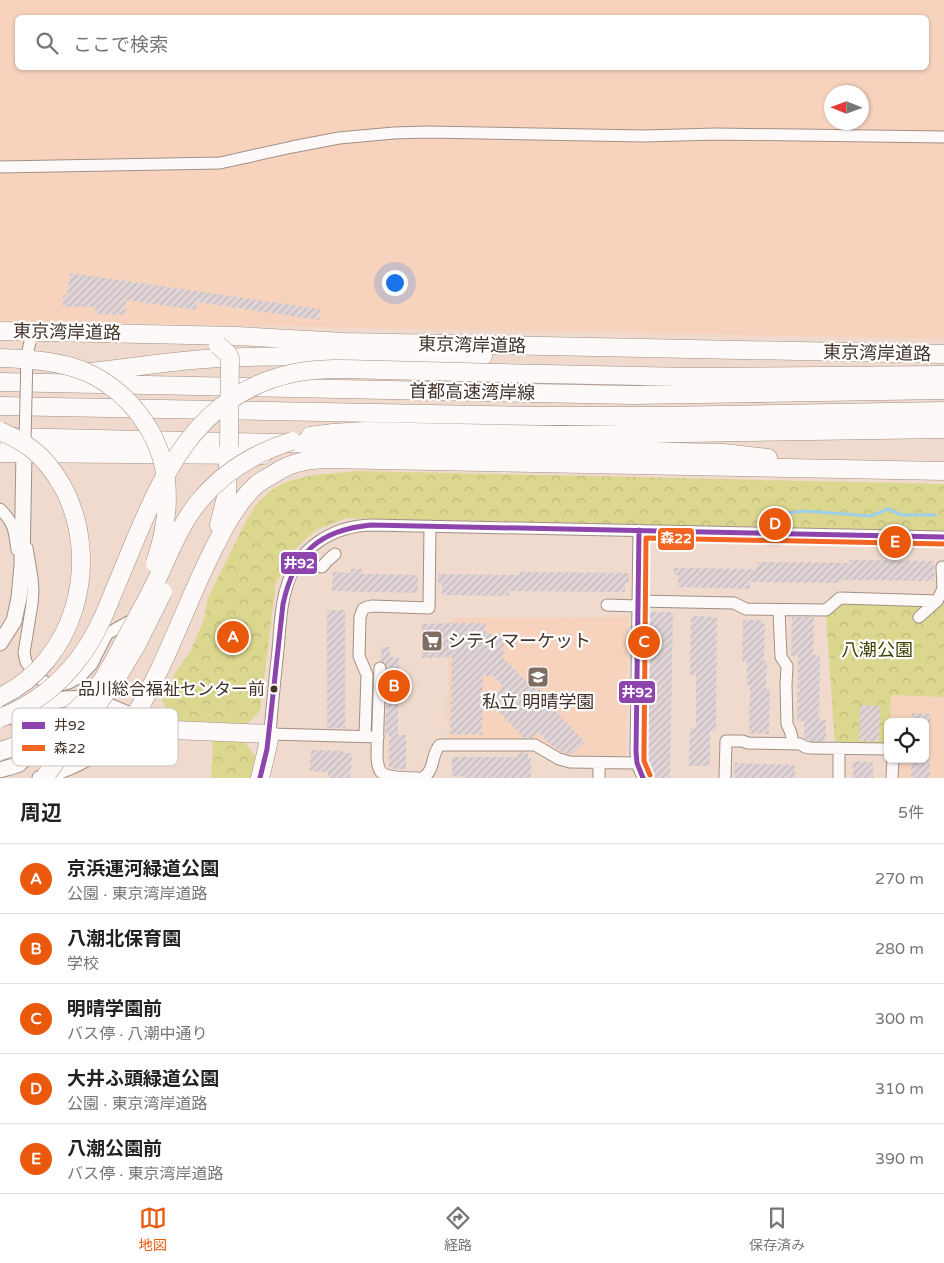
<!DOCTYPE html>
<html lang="ja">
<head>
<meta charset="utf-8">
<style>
  :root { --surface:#fff; --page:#f6f6f6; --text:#222; --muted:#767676; --line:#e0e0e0; --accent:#ea580c }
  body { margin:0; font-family:"Varela Round","Noto Sans JP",sans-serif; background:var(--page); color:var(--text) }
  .controls { position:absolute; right:15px; bottom:15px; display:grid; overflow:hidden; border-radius:8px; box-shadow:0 1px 4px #0004 }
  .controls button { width:45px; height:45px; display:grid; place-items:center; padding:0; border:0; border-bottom:1px solid var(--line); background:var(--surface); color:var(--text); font:25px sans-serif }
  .compass { position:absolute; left:824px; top:85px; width:45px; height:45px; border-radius:50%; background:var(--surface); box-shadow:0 1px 4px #0004; rotate:271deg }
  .you { position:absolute; left:394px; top:282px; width:18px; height:18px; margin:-12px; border:4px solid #fff; border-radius:50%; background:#1a73e8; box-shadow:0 0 0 8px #1a73e833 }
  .badge { display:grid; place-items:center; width:32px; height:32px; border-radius:50%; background:var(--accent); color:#fff; font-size:16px; font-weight:700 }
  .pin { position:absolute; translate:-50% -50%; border:2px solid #fff; box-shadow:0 1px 5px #0006 }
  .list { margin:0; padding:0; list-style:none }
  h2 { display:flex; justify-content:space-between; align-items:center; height:65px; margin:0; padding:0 20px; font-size:21px }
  h2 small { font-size:16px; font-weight:400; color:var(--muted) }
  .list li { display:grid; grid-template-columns:32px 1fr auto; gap:15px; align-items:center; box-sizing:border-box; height:70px; padding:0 20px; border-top:1px solid var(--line) }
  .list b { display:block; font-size:19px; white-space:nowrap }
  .list p { margin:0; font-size:16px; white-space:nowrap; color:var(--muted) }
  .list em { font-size:16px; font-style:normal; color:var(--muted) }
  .icon { flex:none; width:28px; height:28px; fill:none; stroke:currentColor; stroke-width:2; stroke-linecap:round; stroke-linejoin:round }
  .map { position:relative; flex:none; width:944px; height:778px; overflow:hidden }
  .search { position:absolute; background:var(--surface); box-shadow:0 1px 4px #0004; left:15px; right:15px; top:15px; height:55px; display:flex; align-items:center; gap:12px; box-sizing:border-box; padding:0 18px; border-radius:8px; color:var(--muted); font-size:19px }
  .sheet { height:415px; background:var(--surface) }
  nav { display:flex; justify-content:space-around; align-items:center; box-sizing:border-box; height:70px; border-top:1px solid var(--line); background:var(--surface); font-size:14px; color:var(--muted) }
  nav a { display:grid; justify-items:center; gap:2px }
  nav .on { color:var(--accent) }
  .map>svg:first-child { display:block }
</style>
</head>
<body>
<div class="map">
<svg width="944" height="778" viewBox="0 0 944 778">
  <defs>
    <pattern id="park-crowns" width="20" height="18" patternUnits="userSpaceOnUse" patternTransform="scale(1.25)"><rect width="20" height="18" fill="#dcd78e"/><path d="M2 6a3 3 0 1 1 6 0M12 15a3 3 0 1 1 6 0" fill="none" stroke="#beb97a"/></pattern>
    <pattern id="building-hatch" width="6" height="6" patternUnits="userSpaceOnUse" patternTransform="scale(1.25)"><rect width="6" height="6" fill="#e0d4d6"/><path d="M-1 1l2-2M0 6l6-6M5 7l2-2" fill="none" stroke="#c1b6b8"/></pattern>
  </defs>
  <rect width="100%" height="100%" fill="#f0dacd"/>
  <!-- built -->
  <path fill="#f7d3be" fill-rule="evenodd" d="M0,0h944v339l-944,-18zM18,18h908v50h-908zM832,92h30v30h-30z
    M629,617l-4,141h-64l-26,-17 -84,-1 -4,-10 2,-106 4,-6z
    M891,695l53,2v81h-55v-19h36v-37h-35z"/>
  <!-- park -->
  <path fill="url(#park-crowns)" d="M358,471l586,13v48l-598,-14 -30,12 -23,21 -17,32 -16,128 -13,13h-7l-1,16 5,1 12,17 -6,20h-39l2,-39 20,1 1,-17 -59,-1 -13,-22 13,-27 15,-21 13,-30 5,-24 37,-75 10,-17 13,-13 10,-7 11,-5 25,-6z
    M944,601v96l-53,-2 -1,27h-2v25l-53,-1 -9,-131 12,-13 101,3z"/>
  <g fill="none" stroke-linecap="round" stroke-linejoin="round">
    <!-- stream -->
    <path stroke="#9dd0ea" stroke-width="3" d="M764,522l25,-9 16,-2 66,5 17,-7 14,6h33"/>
  </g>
  <!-- building -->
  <path fill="url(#building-hatch)" d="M70,273l250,36 -1,11 -122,-18 -1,8 -70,-10 -1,15 -30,-1v-7h-32v-12h4z
    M849,560l85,1v20l-93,-1v3l-91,-1v7l-72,-2v-12h-4v-7l83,1v-7l92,1z
    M351,569h11v5l56,1v18l-86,-2 1,-19 18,1z
    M520,572l109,1v10h-4v9l-116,-1v5l-67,-1v-11h-4v-10l82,1z
    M327,610h18v118h-18z
    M650,612h23l-3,166h-14l-8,-16z
    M691,616l26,1 -1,114h-6v35h-21l1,-38h6v-53h-6z
    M792,617h22l-1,38h7l-1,65h7v21h-15l-7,-3v-17h-7l1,-65h-7z
    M743,620h20v4h2l-1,37h3l-1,28h4l-1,45 -20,-1 1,-48h-3v-23h-5z
    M454,623h32v11h18l-1,24 24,24 3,-3 17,18 -2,3 40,42 -14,13 -9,-3 -10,-6 -14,-14 -6,6h-8l-35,-37 14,-15 -10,-10h-10l-1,59 -32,-1 2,-77 -30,1v-34z
    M381,647h9v10h9l-1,78h8v35l-17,-2v-34h-4l3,-66 -2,-4 -5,-3z
    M860,705l20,1 -1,35h-20z
    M912,713l19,1v8h-19z
    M311,750l32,1v2h9l-2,25h-22v-6l-18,-1z
    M518,752l10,1v5h3v20h-69v-2h-10v-19h66z
    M911,759h19v19h-19z
    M853,761l20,1v16h-20z
    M735,763l60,2v13h-61z"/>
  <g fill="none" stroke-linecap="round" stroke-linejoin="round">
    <!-- minor casing -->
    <g stroke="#a19086" stroke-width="13">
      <path id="minor" d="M0,167l220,-4 72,-16 47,-9 55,-5 33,-1 217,4 72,-2 228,3
        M0,509c15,15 14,21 17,41
        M639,530l-3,222 1,11 6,15
        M27,548l5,30 1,13 -1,13 -8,49 2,9 10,15 7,4 7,3 11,1 8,-2 11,-6 12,-13 15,-30 21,-12
        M322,567l6,-7 7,-6
        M638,601l96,2 12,6 80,1 14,-12 97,3 6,-12 -1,-22
        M607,605l31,1
        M779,610l2,47 6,9 -1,19 1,39 4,9 2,11
        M919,617l18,-16
        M380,668l-3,84c0,7 0,15 4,20 6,6 27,6 36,6
        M365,736l2,-61 -8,-19 1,-39 3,-8 4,-2 5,-1 57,2 1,-82
        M378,737l-108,-3c2,-28 5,-56 8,-84 2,-20 2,-42 8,-61 10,-40 46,-63 85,-64l573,12
        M422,778c14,-7 8,-23 18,-33h95l24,14 11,3 67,1
        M599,778v-15
        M725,778l1,-37h16l6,2 52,1 5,3 5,1 78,1
        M839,778v-30
        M892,778l1,-19"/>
    </g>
    <!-- major casing -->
    <g stroke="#a19086" stroke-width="17">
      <path id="major" d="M0,643l14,-22 5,-23 3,-33 2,-112
        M26,706c13,-1 26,-5 39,-7 25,-3 47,8 69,18 -24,33 -56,49 -94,61
        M0,713c9,2 18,5 24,12 9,12 7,30 -5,39 -6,3 -13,4 -19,6"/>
    </g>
    <!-- highway casing -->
    <g stroke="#a19086" stroke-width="19">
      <path id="highway" d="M0,331l237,5 107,6 600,12
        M80,373c47,-4 93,-13 140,-15 56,-3 112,-2 168,-1 32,0 64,1 95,-1
        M502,373l187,4 255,-2
        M0,382l633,13 311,-5
        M0,406l536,10h123l285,-5
        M310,436l23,-3 32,-2 195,4 384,-6
        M7,437l716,16 45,5
        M0,453l263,2
        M219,525l8,-32 1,-31
        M260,778l7,-29 3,-15 -96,-4 -24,-5 -16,-8c32,-52 51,-111 78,-165 12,-24 24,-48 44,-67 5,-4 10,-7 16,-10 18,-12 32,-15 54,-16l618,12"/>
    </g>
    <!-- minor -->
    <use href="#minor" stroke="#fdf9f8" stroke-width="11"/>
    <!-- major -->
    <use href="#major" stroke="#fdf9f8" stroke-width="15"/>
    <!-- highway -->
    <use href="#highway" stroke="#fdf9f8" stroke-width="18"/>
    <!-- minor-bridge casing -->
    <g stroke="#a19086" stroke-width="13" stroke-linecap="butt">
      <path id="minor-bridge" d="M25,441l2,-86 3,-13"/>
    </g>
    <!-- highway-bridge casing -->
    <g stroke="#a19086" stroke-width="19" stroke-linecap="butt">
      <path id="highway-bridge" d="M218,345l10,9 2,4 -1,89
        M0,358c28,1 60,3 86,14 43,19 75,62 80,108 3,28 -2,57 -11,83
        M0,431c12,5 23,11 33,19 14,11 24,26 32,41 36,73 10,170 -65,206
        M0,718c32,-12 59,-33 80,-61 16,-21 26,-46 36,-71 38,-89 68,-190 178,-213 29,-6 60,-4 90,-3 39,1 78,2 118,3
        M0,751c42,-12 76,-33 101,-69 10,-15 18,-31 26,-46 11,-20 22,-40 32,-61 12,-26 23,-54 42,-76 24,-28 56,-47 91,-58
        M44,778l72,-99 20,-33 27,-54"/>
    </g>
    <!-- minor-bridge -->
    <use href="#minor-bridge" stroke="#fdf9f8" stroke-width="11"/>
    <!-- highway-bridge -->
    <use href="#highway-bridge" stroke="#fdf9f8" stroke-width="18"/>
    <!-- bus-1 casing -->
    <g stroke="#fff" stroke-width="9">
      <path id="bus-1" d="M639,530l-3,222 1,11 6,15
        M260,778l7,-29 16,-145c11,-51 36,-74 88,-79l573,12"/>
    </g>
    <!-- bus-2 casing -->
    <g stroke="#fff" stroke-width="9">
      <path id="bus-2" d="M650,775l-6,-14v-9l2,-214 298,6"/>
    </g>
    <!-- bus-1 -->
    <use href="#bus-1" stroke="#8e44ad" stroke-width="5"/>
    <!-- bus-2 -->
    <use href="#bus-2" stroke="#f26522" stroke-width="5"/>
  </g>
  <!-- icons -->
  <defs>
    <g id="supermarket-square" transform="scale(1.125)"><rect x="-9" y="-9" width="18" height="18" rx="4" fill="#7f6d62" stroke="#fff"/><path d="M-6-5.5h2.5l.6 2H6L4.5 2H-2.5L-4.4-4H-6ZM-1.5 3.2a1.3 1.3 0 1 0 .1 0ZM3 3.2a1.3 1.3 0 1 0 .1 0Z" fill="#fff"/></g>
    <g id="school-square" transform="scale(1.125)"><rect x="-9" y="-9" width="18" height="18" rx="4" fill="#7f6d62" stroke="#fff"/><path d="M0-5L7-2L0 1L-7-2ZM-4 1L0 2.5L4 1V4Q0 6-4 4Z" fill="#fff"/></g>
  </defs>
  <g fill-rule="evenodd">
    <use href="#supermarket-square" x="432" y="641"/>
    <use href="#school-square" x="538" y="677"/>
  </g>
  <!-- markers -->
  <circle fill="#423228" stroke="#fff" stroke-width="2" cx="274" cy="689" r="4.5"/>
  <g text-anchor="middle" stroke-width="4.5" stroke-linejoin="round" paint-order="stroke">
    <!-- bus labels -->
    <g font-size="17" fill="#423228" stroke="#fff" text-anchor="end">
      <text x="265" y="695">品川総合福祉センター前</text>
    </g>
    <!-- street labels -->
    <g font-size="18" fill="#423228" stroke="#fff">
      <text transform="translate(67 332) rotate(1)" y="6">東京湾岸道路</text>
      <text transform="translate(472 345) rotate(1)" y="6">東京湾岸道路</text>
      <text transform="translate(877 353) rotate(1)" y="6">東京湾岸道路</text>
      <text transform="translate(472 392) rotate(1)" y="6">首都高速湾岸線</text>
    </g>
    <!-- poi labels -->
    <g font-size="18" fill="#423228" stroke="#fff" text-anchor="start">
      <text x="448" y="647">シティマーケット</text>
      <text x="538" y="708" text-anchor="middle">私立 明晴学園</text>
    </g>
    <!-- park labels -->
    <g font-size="18" fill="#3d4001" stroke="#fff">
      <text x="877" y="656">八潮公園</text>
    </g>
  </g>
  <!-- legend -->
  <rect x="12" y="708" width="166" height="58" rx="8" fill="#fff" stroke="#c6c2be" stroke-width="1"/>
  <rect x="22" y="722" width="23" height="7" fill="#8e44ad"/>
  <rect x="22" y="745" width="23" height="6" fill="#f26522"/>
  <g font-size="14" fill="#423228">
    <text x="54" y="730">井92</text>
    <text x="54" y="753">森22</text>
  </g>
  <g stroke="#fff" stroke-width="2">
    <rect x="657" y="527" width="38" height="24" rx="5" fill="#f26522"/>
    <rect x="280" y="551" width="38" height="24" rx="5" fill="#8e44ad"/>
    <rect x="618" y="680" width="38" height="24" rx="5" fill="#8e44ad"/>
  </g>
  <g font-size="14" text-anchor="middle" font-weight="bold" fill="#fff">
    <text x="676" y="543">森22</text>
    <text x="299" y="568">井92</text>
    <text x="637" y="697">井92</text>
  </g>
</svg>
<div class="controls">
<button><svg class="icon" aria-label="locate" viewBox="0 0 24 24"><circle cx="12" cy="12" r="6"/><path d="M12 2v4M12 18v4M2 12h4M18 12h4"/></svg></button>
</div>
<svg class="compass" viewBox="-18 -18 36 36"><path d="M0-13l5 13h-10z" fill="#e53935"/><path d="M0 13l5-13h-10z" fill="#767676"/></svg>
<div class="you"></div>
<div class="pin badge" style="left:233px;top:637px">A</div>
<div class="pin badge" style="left:394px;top:686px">B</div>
<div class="pin badge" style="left:644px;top:642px">C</div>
<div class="pin badge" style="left:775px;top:524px">D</div>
<div class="pin badge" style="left:895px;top:542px">E</div>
<div class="search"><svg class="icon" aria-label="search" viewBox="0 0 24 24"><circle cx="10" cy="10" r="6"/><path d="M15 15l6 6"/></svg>ここで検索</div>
</div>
<section class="sheet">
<h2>周辺<small>5件</small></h2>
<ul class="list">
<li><span class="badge">A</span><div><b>京浜運河緑道公園</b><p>公園 · 東京湾岸道路</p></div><em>270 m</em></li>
<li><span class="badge">B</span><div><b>八潮北保育園</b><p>学校</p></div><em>280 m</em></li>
<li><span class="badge">C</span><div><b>明晴学園前</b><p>バス停 · 八潮中通り</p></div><em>300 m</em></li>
<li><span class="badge">D</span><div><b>大井ふ頭緑道公園</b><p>公園 · 東京湾岸道路</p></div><em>310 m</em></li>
<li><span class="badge">E</span><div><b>八潮公園前</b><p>バス停 · 東京湾岸道路</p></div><em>390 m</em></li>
</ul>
</section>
<nav>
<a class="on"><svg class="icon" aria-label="map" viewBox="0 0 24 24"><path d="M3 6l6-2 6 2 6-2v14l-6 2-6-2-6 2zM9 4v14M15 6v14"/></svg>地図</a>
<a><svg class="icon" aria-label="directions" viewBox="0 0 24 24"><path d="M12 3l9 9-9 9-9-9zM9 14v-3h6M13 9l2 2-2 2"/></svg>経路</a>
<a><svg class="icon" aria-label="saved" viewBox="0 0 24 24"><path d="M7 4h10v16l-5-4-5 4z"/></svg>保存済み</a>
</nav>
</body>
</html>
